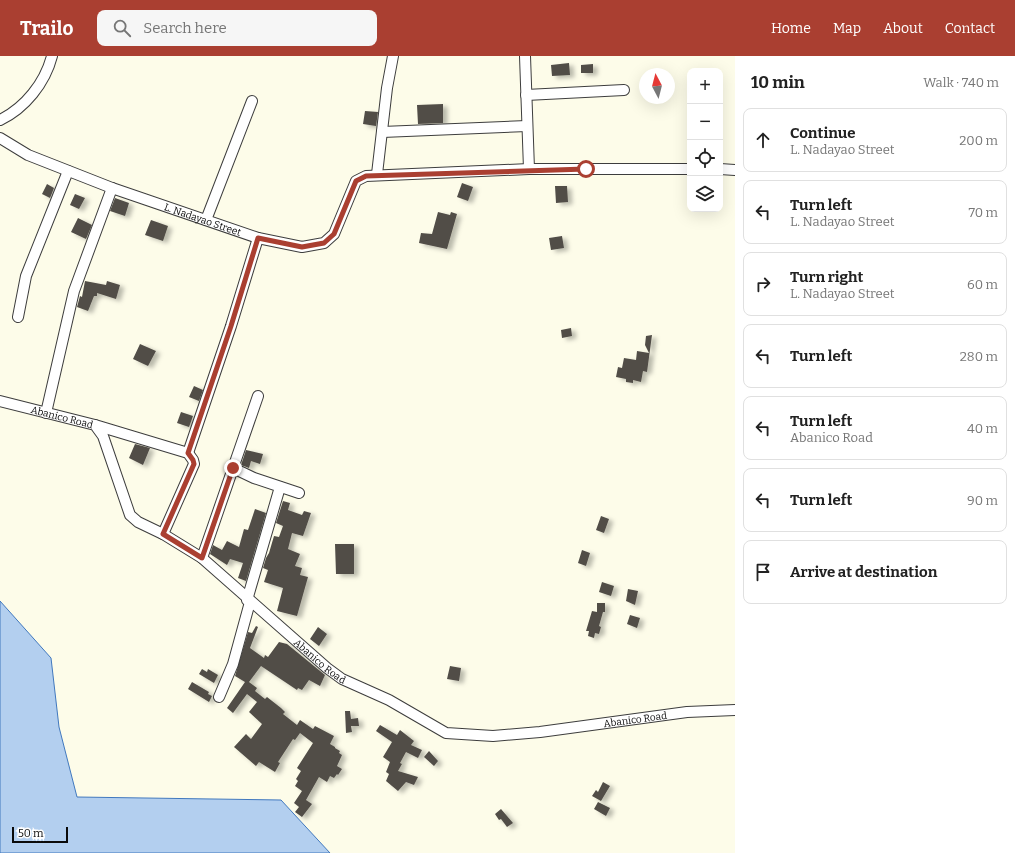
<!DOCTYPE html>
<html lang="en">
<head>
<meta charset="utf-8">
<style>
  :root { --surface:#fff; --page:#f6f6f6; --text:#222; --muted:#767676; --line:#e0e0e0; --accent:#aa3f31 }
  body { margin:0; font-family:Bitter,serif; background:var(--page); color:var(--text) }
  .controls { position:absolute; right:12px; top:12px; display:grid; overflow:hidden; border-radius:8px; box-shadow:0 4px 16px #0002 }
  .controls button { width:36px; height:36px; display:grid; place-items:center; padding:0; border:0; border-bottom:1px solid var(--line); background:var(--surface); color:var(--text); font:20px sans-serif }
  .compass { position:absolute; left:639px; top:12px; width:36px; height:36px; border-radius:50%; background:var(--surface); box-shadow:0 4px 16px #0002; rotate:353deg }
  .scale { position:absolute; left:12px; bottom:10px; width:56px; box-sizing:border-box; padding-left:4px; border:2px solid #0a0a0a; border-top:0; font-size:11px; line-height:14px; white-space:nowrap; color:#0a0a0a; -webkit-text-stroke:3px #fff; paint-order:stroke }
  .stop { position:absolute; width:12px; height:12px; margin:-9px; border:3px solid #aa3f31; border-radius:50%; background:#fff }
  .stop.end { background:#aa3f31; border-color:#fff; box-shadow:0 1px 4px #0008 }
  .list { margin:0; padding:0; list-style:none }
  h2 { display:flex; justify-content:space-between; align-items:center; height:52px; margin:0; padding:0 16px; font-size:17px }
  h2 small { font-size:13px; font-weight:400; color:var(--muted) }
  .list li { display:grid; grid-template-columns:26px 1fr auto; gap:12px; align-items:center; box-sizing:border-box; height:64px; margin:0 8px 8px; padding:0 8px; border:1px solid var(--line); border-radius:8px }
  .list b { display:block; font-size:15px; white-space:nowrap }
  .list p { margin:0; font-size:13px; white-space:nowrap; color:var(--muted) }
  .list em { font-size:13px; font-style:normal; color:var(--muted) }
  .icon { flex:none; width:22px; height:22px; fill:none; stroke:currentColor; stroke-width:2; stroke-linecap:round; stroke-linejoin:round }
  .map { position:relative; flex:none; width:735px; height:797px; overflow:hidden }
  header { display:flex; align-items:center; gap:24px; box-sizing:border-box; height:56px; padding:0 20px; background:var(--accent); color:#fff }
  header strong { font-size:19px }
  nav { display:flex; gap:22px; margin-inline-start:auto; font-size:14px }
  .search { width:280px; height:36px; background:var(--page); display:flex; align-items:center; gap:10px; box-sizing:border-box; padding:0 14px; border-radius:8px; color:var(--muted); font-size:15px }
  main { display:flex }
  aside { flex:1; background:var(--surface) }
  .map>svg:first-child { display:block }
</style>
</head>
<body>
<header>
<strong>Trailo</strong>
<div class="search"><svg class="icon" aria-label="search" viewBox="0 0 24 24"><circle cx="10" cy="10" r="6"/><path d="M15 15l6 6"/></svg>Search here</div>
<nav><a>Home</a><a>Map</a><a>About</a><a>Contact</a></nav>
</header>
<main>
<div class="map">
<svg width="735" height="797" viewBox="0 0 735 797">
  <defs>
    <filter id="shadow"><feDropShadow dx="4.5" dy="2.5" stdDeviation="2" flood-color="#0004"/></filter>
  </defs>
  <rect width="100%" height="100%" fill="#fdfce9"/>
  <!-- water -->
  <path fill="#b3cfef" stroke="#4178be" d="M0,545l51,57 8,69 18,70 204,3 49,53h-330z"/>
  <!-- building -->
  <path fill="#514d47" filter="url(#shadow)" d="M569,7l1,12 -18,1 -1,-11z
    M593,8v9h-12v-8z
    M443,48v19l-25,1 -1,-19z
    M365,55l13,1 -2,14 -13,-2z
    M462,127l11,4 -5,14 -11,-4z
    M47,128l7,4 -4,10 -8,-4z
    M555,130h12l1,16 -12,1z
    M75,138l10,4 -6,11 -9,-4z
    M115,142l14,5 -4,13 -15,-5z
    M438,156l12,3 1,-3 6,2 -10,35 -28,-6 2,-10 11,1z
    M78,162l14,7 -6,14 -15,-7z
    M151,164l17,6 -5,15 -18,-6z
    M562,180l2,12 -13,2 -2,-12z
    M85,225l21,4 1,-4 13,4 -4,14 -19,-6v3h-3l-6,15 -11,-4 3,-11 2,1z
    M571,272l1,8 -10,2 -1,-8z
    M652,279l-5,37 -4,-1 -2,11 -8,-2v3l-7,-1v-3l-10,-2 2,-10 4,1 2,-10 12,2 1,-9 12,2 -4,-8 1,-9z
    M140,288l16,7 -8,15 -15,-7z
    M194,330l9,4 -4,11 -10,-4z
    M181,356l12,4 -4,11 -12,-4z
    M135,388l15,4 -7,17 -14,-7z
    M246,394l17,4 -3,10 -9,-3 -2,7 -8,-3z
    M283,445l7,2 -2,7 14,5 2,-4 7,2 -8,23 -11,-3 -4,16 12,5 -5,12 7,2 -2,7 8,2 -11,39 -20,-5 6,-23 -19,-6 4,-12 -5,-2 3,-10 3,-5 5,-17 5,1 4,-11 -7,-3z
    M255,453l11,4 -20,68 -8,-3 5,-15 -13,-4 -3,6 -17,-11 3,-9 9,5 5,-9 12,6 5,-18 4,1z
    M601,460l8,3 -5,14 -8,-3z
    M335,488h19v30h-18z
    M582,494l8,3 -4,13 -8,-3z
    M602,526l12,4 -3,10 -12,-4z
    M628,533l10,2 -3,14 -9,-4z
    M597,547h8v9h-2l-4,14 2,1 -2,7 -4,-1 -1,5 -6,-2 1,-5h-3l6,-20 5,1z
    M630,559l10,3 -3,10 -10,-4z
    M256,570l2,1 -8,21 14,10 1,-3 3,2 11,-15 8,2 38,31 -5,11 -11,-6 -7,10 -4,-2 -1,2 -36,-24 -12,16 8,6 -2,3 10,8 2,-2 14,11 4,4 -2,2 14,11 3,-5 13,9 2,-3 19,10 -4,8 5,3v1l5,3 -1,2 3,2 -5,11 5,3 -4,6 -1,-1 -3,4 -4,-2 -3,6 -8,-5 -13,23 6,4 -10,13 -7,-5 4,-5 -5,-4 8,-12 -7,-5 3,-5 -2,-2 5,-8 -4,-3 16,-25 -13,-10 -5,7 -2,-1 -15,23 2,1 -5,9 -16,-10 -3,4 -22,-19 12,-13 5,5 11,-15 -13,-12 8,-10 -10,-8 -14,19 -6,-5 18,-26 -10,-6 13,-44 4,1z
    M318,571l9,7 -8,12 -9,-7z
    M450,610l11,2 -2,13 -12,-2z
    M202,613l5,3 1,-3 10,6 -4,8 -15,-9z
    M192,626l17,10 -1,2 4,2 -3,6 -21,-13z
    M345,655h5l1,8 7,-1 1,8h-8l1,6 -6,1z
    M380,669l17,10 3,-5 14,11 -3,4 11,5 -4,8 -12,-6 -6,11 2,1 -4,7 20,6 -4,8 -8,-3 -8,9 -12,-10 3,-7 -3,-2 4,-10 -7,-5 9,-15 -16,-11z
    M429,695l9,10 -4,5 -10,-9z
    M603,726l7,4 -9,15 -9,-5 4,-6 2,2z
    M598,746l12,6 -4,8 -12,-7z
    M501,753l12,14 -6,4 -6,-8 -2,1 -4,-6z"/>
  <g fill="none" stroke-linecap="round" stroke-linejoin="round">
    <!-- minor casing -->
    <g stroke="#3d3d3d" stroke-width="12">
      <g id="minor">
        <path d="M525,0l4,113"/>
        <path d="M526,39l98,-5"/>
        <path d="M0,64c25,-12 45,-37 52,-64"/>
        <path d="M382,76l145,-6"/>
        <path id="s1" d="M0,82l28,17 84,33 146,50 44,9 22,-4 10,-9 22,-53 10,-5 163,-7h161"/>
        <path d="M720,113l15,1"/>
        <path d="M377,118l10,-86 6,-32"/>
        <path d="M206,164l46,-119"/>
        <path d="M18,261l8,-41 42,-105"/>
        <path id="s2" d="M0,345l95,24 8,11 27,79 8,7 25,12 39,24 125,110 15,11 47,21 57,33 47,3 47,-4 147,-20 48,-2"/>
        <path d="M46,357l28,-122 38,-103"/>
        <path d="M95,369l93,28 5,7 1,4 -31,70"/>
        <path d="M188,397l43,-127 27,-88"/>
        <path d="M233,412l21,10 45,15"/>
        <path d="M202,502l56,-162"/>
        <path d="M247,544l33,-113"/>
        <path d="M219,641l14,-33 17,-62"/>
      </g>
    </g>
    <!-- minor -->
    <use href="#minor" stroke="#fff" stroke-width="10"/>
  </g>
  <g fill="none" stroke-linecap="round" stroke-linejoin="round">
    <!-- route -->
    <path stroke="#aa3f31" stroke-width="5" d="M233,412l-31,90 -39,-24 31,-70 -1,-4 -5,-7 43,-127 27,-88 44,9 22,-4 10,-9 22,-53 10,-5 220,-7"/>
  </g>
  <g text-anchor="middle" stroke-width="4" stroke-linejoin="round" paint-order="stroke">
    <!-- street labels -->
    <g font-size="10" fill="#0a0a0a" stroke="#fff">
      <text dy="4" stroke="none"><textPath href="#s1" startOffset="219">L. Nadayao Street</textPath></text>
      <text dy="4" stroke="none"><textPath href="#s2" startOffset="64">Abanico Road</textPath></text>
      <text dy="4" stroke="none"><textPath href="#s2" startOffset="436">Abanico Road</textPath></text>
      <text dy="4" stroke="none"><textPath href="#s2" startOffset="772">Abanico Road</textPath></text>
    </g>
  </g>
</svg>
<div class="controls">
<button>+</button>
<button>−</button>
<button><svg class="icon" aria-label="locate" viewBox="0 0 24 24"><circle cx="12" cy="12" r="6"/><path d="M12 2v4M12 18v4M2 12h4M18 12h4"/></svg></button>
<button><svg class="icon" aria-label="layers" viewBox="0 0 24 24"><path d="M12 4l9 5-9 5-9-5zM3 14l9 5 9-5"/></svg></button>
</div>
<svg class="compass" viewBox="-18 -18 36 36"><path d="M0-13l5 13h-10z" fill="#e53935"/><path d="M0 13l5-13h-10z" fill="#767676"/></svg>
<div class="scale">50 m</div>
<div class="stop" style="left:586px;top:113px"></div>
<div class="stop end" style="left:233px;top:412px"></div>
</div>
<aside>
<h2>10 min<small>Walk · 740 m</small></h2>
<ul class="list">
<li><svg class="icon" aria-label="ahead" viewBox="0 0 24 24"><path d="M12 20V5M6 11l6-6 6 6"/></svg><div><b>Continue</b><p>L. Nadayao Street</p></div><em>200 m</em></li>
<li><svg class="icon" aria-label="left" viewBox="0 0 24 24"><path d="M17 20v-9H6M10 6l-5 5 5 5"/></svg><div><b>Turn left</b><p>L. Nadayao Street</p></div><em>70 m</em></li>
<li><svg class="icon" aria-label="right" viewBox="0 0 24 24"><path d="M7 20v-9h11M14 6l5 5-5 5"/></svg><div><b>Turn right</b><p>L. Nadayao Street</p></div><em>60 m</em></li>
<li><svg class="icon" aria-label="left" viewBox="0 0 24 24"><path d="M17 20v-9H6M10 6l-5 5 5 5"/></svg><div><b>Turn left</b></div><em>280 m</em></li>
<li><svg class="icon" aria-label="left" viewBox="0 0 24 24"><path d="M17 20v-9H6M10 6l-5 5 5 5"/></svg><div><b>Turn left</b><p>Abanico Road</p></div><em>40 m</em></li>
<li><svg class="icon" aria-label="left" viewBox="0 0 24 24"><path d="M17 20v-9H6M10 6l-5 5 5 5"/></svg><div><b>Turn left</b></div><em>90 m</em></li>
<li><svg class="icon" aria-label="arrive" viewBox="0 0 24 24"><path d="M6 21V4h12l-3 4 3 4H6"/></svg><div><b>Arrive at destination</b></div></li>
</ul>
</aside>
</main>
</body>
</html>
